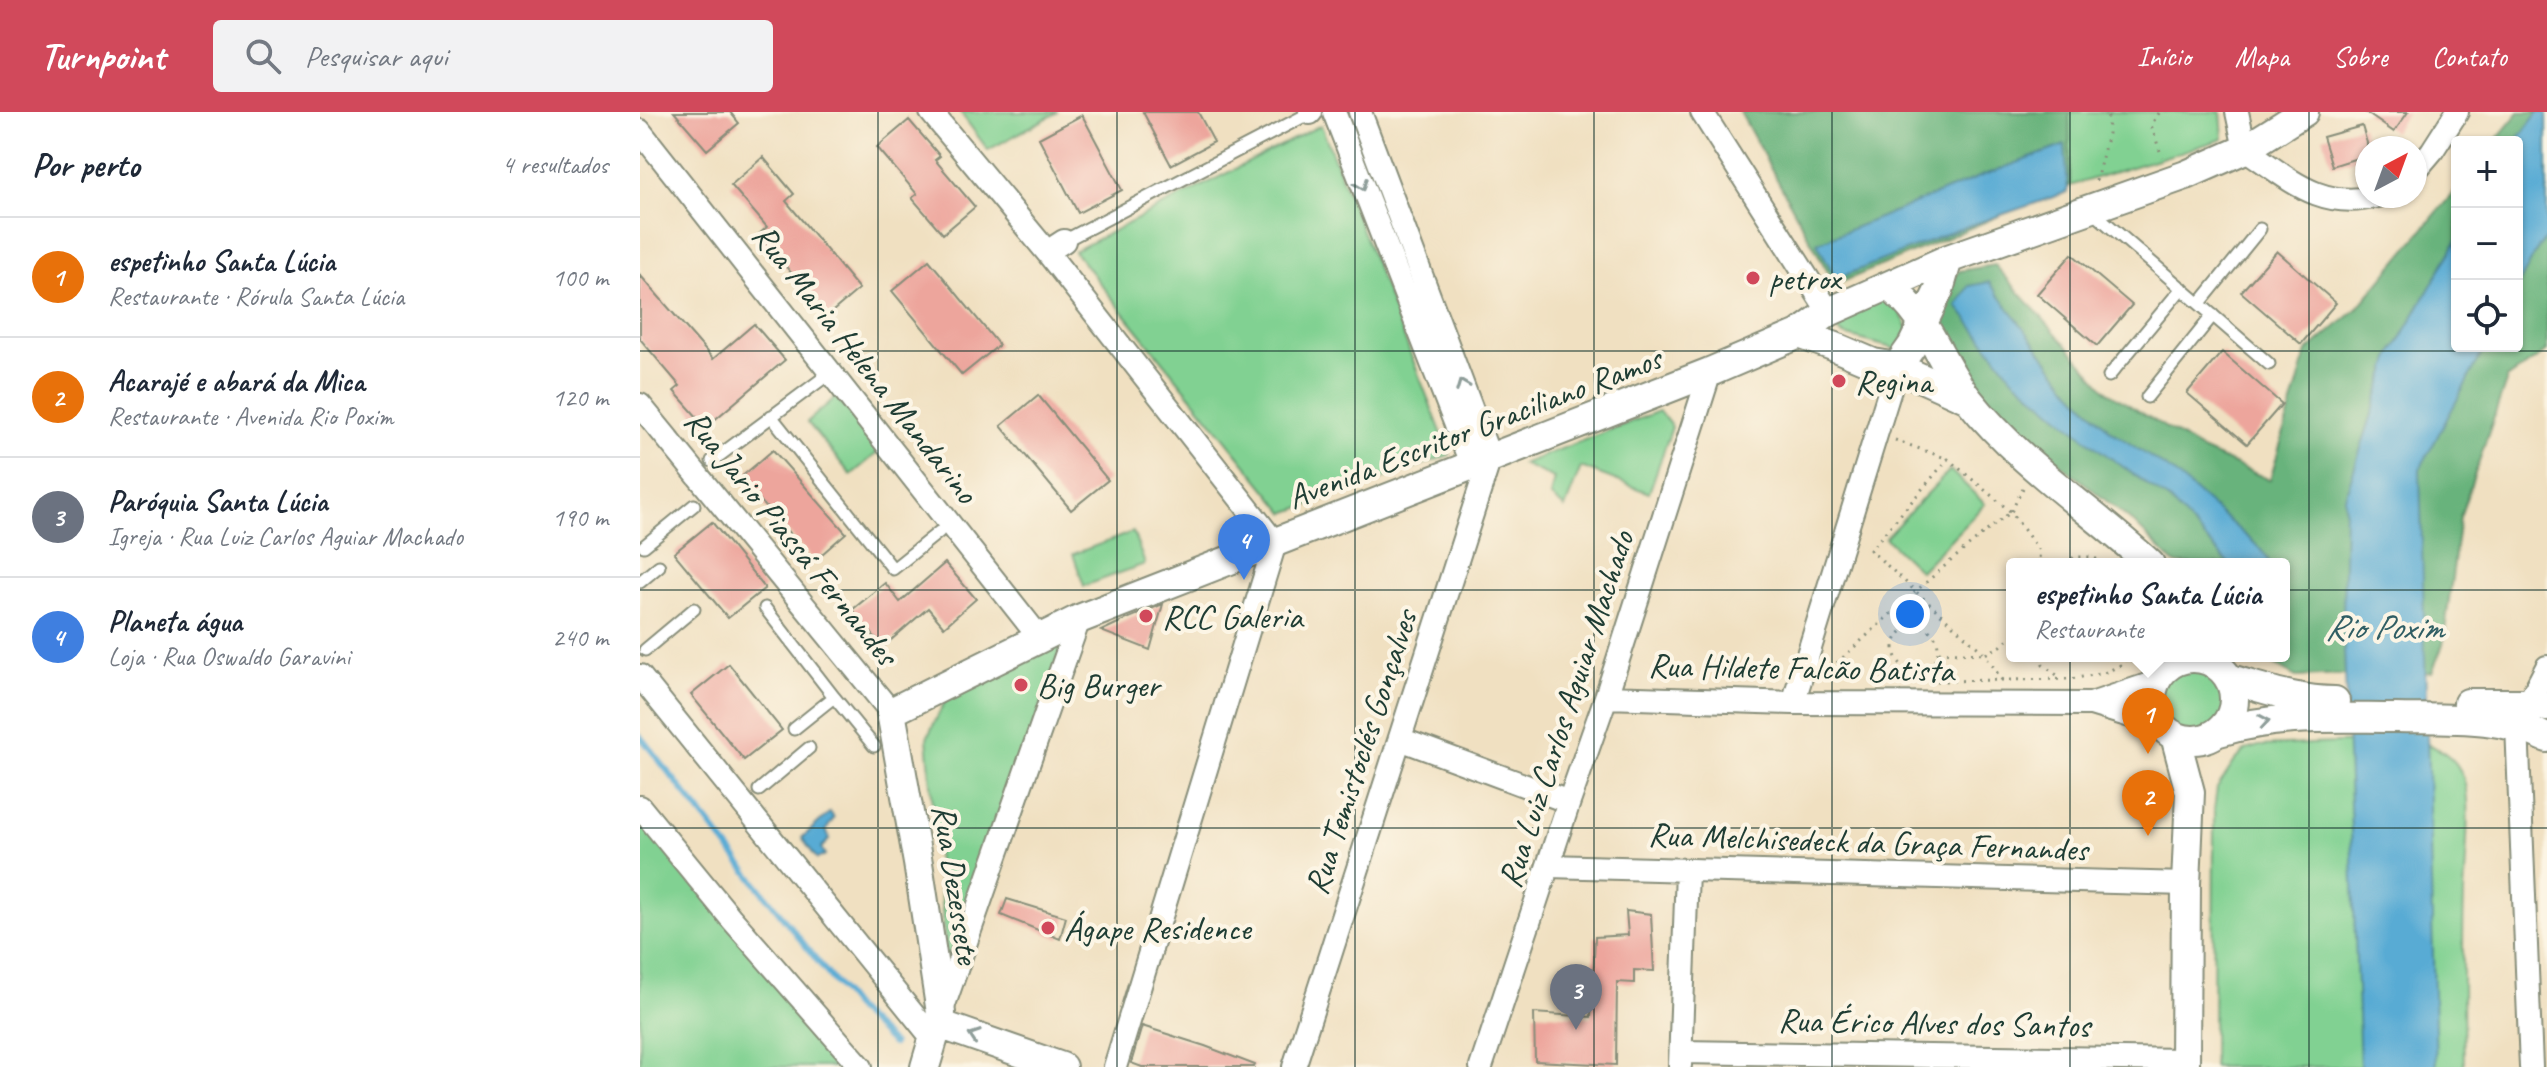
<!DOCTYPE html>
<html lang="pt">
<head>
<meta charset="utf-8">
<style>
  :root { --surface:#fff; --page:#f2f2f3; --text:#1f2937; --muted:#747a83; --line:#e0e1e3; --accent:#d1495b }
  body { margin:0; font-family:Caveat,sans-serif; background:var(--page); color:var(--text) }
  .controls { position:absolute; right:24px; top:24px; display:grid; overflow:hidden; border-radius:8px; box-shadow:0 2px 6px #0004 }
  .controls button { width:72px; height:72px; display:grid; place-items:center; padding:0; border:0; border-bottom:2px solid var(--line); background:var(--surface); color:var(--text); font:40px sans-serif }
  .compass { position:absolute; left:1715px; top:24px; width:72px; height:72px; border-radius:50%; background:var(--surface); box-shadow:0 2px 6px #0004; rotate:41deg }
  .you { position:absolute; left:1270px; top:502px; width:28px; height:28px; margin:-20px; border:6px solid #fff; border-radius:50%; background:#1a73e8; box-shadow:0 0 0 12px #1a73e833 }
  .badge { display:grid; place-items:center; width:52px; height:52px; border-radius:50%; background:var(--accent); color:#fff; font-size:26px; font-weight:700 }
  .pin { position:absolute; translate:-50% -66px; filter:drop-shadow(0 2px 4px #0008) }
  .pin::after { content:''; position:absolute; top:42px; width:28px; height:24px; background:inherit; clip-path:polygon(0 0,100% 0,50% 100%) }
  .popup { position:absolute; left:1366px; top:446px; width:284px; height:104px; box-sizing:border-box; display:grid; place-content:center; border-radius:8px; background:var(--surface); filter:drop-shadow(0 2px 6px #0005); font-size:26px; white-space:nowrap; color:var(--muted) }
  .popup b { font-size:30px; color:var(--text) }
  .popup::after { content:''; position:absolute; left:50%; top:100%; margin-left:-16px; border:16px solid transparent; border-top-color:var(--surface) }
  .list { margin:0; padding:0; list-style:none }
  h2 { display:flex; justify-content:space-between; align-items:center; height:104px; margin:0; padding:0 32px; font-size:34px }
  h2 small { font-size:26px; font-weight:400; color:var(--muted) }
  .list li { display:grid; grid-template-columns:52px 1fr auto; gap:24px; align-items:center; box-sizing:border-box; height:120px; padding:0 32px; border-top:2px solid var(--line) }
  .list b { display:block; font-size:30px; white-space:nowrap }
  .list p { margin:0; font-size:26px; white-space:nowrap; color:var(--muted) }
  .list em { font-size:26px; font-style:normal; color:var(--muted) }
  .icon { flex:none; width:44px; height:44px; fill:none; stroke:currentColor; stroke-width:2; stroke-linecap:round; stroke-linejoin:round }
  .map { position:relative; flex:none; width:1907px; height:955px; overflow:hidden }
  header { display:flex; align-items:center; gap:48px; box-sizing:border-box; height:112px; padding:0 40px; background:var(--accent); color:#fff }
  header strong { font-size:38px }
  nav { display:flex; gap:44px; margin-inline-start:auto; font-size:28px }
  .search { width:560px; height:72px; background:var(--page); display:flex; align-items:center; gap:20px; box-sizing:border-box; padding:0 28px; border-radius:8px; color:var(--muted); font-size:30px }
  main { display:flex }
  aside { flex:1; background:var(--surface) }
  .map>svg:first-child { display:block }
</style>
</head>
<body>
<header>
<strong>Turnpoint</strong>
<div class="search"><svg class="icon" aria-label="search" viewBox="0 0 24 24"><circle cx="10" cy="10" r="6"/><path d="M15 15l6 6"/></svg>Pesquisar aqui</div>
<nav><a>Início</a><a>Mapa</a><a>Sobre</a><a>Contato</a></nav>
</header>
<main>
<aside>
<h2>Por perto<small>4 resultados</small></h2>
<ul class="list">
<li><span class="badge" style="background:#e8710a">1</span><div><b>espetinho Santa Lúcia</b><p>Restaurante · Rórula Santa Lúcia</p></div><em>100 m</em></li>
<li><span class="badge" style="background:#e8710a">2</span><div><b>Acarajé e abará da Mica</b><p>Restaurante · Avenida Rio Poxim</p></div><em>120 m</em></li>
<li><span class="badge" style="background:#6b7280">3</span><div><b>Paróquia Santa Lúcia</b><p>Igreja · Rua Luiz Carlos Aguiar Machado</p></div><em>190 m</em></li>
<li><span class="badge" style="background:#3f7fe0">4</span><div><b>Planeta água</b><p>Loja · Rua Oswaldo Garavini</p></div><em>240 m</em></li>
</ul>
</aside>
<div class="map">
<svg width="1907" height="955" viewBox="0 0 1907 955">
  <rect width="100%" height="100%" fill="#fcf5e5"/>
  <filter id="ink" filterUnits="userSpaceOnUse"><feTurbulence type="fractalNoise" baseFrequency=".0125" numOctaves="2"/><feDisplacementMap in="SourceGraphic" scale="16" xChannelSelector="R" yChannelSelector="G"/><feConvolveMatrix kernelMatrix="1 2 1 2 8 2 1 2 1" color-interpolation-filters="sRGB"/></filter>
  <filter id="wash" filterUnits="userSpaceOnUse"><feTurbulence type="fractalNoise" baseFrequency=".006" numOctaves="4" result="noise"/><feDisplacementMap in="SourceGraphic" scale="32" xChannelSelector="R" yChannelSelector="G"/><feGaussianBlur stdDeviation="1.8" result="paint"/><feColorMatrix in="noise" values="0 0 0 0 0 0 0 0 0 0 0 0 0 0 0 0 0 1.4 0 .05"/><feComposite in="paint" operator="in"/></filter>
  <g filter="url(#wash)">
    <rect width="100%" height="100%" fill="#f0e0c1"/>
    <!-- green -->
    <path fill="#81d192" stroke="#508763" stroke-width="2" d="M320,0h98l-70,38z
      M1429,0h152l2,27 -153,47z
      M681,13l129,330 -165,58 -211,-262z
      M1235,187l20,3 14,28 -13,19 -52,-14 -9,-7 1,-6z
      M196,285l45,53 -30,25 -44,-53z
      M1019,299l13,16 -23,66 -68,-26 -16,41 -15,-12 4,-18 -32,-14z
      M1310,358l35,34 -65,67 -35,-33z
      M493,420l12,32 -61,22 -11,-32z
      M413,529l9,4 -114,335 -21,-242 19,-39z
      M1518 587a35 35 0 1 1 70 0a35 35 0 1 1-70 0Z
      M1777,628c19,7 39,15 46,37 9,25 2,88 1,117 -2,58 -1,115 0,173h-251l1,-257 3,-22 18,-27 11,-11 13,-4z
      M0,700l205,255h-205z"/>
    <!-- forest -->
    <path fill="#68b37c" stroke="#447858" stroke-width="2" d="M1100,0h329l1,74 -235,99z
      M1879,0h28v239l-40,28 -47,138 -17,128 -11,27 -136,5 -37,-21h25v-92h-109l-40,-40 -141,-114 -60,-99 25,-40 36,-6 113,127 94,58 68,30 37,-128 51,-44 99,-120v158h60v-204h-23z"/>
    <!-- water -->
    <path fill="#58abd4" stroke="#3c7484" stroke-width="2" d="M1898,0h9v126l-8,8 -22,41 -1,-145z
      M1425,33l3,47 -111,38 -121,49 -19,-36 167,-68z
      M1817,128v106h29l-66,123 16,598h-76l-17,-445 2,-125 46,-141z
      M1349,170l79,105 43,44 63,42 87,76 10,15h-42l-59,-63 -73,-53 -84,-70 -56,-72 12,-20z
      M190,700l4,6 -8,12 4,9 -9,9 4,7 -8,4 -15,-21z"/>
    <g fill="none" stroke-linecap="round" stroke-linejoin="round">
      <!-- stream -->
      <path stroke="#58abd4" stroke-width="6" d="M0,624l217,275 36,33"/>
    </g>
    <g id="blocks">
      <!-- building -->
      <path fill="#eda59c" d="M34,0h56l9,11 -32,27z
        M503,0h55l16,30 -43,23z
        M1725,0h43l-14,20z
        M442,3l40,75 -44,23 -39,-75z
        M269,8l31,36 -5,4 40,47 -32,27 -31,-36 5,-4 -40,-47z
        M1722,14l5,17v12l-35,11 -9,-29z
        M123,45l31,37 -8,7 73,88 -32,27 -68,-82 8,-7 -36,-42z
        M1637,139l59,52 -35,41 -60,-52z
        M1432,142l60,51 -35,41 -60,-52z
        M289,148l70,85 -37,30 -70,-84z
        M0,163l73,84 41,-35 31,36 -79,67 -32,-36 6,-5 -40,-47z
        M1582,240l60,52 -35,40 -60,-51z
        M398,283l70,85 -37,30 -70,-84z
        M133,338l73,83 -32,28 -74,-83z
        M72,410l53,66 -37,30 -54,-65z
        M305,451l31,36 -32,28 -16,-19 -45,39 -31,-37 33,-27 15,19z
        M523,492l-13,46 -49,-19 28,-13z
        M89,552l53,66 -38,30 -53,-65z
        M367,787l59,18 -6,22 -59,-24z
        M986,799l25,3 3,57 -20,-1v13l-17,-1 -1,83 -81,-4 -1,-48 57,4 4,-80 33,-2z
        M502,914l63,20 50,19 -1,2h-112l-11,-4z"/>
    </g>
  </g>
  <g filter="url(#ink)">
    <use href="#blocks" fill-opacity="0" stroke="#888e7a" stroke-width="2"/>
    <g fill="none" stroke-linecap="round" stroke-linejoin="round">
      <!-- service casing -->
      <g stroke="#888e7a" stroke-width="15">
        <path id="service" d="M1451,98l178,154
          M424,129l246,-128
          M1560,191l60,-74
          M1469,264l73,-88
          M1507,285l66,-82
          M131,304l122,153 46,-37
          M72,349l110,-82
          M4,434l50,-41
          M0,470l19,-16
          M125,496l69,89
          M5,538l49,-41
          M154,617l40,-32 40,49
          M119,678l50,-42"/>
      </g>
      <!-- minor casing -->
      <g stroke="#888e7a" stroke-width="26">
        <path id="minor" d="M291,0l116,140 228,291 -160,524
          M694,0l138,354
          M1062,0l127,200
          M1597,0l8,37c45,30 75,62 133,47
          M670,1l1,-1
          M0,19l399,506
          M1775,59l17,-20 25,-39
          M407,140l17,-11
          M0,293l251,307
          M0,564l294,364
          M966,585l187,6 298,1 72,22
          M1153,591l104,-336
          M1451,592l65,-22
          M760,627l169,63
          M0,695l90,110 131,150
          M909,754l637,18
          M301,901l138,-394
          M1041,940l504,8
          M1040,953l7,-194
          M654,955l196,-609 -130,-346
          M841,955l88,-265 37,-105 104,-325
          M1891,955l-14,-342 30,-58"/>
      </g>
      <!-- tertiary casing -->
      <g stroke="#888e7a" stroke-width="32">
        <path id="tertiary" d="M1248,174c40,28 51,77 81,114 51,64 121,109 181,164
          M1159,222l34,12 40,17 24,4 71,32
          M1257,255l15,-21 27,-56 9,-31
          M1512 587a41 41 0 1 1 82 0a41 41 0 1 1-82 0Z
          M1590,567c35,10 68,22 105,22
          M1828,591h61l18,4
          M1579,620c60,-18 116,-14 177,-14 51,1 104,-3 151,20
          M1535,624l15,56 -4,92 -1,183
          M299,912l123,43
          M285,955l16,-54 -23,-150 -27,-151 188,-93 631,-247 89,-38 30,-22 119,-53 238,-84 59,-26 59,-37"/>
      </g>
      <!-- path -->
      <path stroke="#888e7a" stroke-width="3" stroke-dasharray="2 6" stroke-linecap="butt" d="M1519,1l-8,12 11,32
        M1456,69l12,-47v-22
        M1255,328l53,19
        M1383,376l-12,24 29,40 -2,12
        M1426,452l8,-7h18l15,7
        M1254 536a22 22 0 1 1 44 0a22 22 0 1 1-44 0Z
        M1401,544l2,9 18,13
        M1185,562c61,-56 121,-112 186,-162l-63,-53 -78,91 115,104 -47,-2
        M1362,568l-17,-26 16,-8 11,-11
        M1297,569l134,-2 33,-6 15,-7 11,-10"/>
      <!-- service -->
      <use href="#service" stroke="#fff" stroke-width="11"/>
      <!-- minor -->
      <use href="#minor" stroke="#fff" stroke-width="22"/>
      <!-- tertiary -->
      <use href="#tertiary" stroke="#fff" stroke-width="28"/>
    </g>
    <!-- one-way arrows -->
    <defs><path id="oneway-chevron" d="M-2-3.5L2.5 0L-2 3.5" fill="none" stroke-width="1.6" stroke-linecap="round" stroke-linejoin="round" transform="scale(2)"/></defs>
    <g stroke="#8f9e9a">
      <use href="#oneway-chevron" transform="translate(722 73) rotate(69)"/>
      <use href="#oneway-chevron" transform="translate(822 273) rotate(-111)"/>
      <use href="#oneway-chevron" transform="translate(1624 609) rotate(-10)"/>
      <use href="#oneway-chevron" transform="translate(334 924) rotate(-161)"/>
    </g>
  </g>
  <!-- grid -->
  <path fill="none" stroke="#1f3d34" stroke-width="2" stroke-opacity="0.55" d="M238,0v955M477,0v955M715,0v955M954,0v955M1192,0v955M1430,0v955M1669,0v955M0,239h1907M0,478h1907M0,716h1907"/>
  <!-- markers -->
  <g fill="#d1495b" stroke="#fcf5e5" stroke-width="3">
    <circle cx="1113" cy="166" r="8"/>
    <circle cx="1199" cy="269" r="8"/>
    <circle cx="506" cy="504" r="8"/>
    <circle cx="381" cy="573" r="8"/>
    <circle cx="408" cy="816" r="8"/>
  </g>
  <g text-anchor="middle" stroke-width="8" stroke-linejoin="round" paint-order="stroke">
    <!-- poi labels -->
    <g font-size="34" fill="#1f3d34" stroke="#fcf5e5" text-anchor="start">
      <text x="1129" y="178">petrox</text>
      <text x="1215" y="281">Regina</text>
      <text x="522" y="516">RCC Galeria</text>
      <text x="397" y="585">Big Burger</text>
      <text x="424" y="828">Ágape Residence</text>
    </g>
    <!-- street labels -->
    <g font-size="34" fill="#1f3d34" stroke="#fcf5e5">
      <text transform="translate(226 251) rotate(52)" y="12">Rua Maria Helena Mandarino</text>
      <text transform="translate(834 315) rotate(-21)" y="12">Avenida Escritor Graciliano Ramos</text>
      <text transform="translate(152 425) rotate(51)" y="12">Rua Jario Piassá Fernandes</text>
      <text transform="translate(1161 555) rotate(1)" y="12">Rua Hildete Falcão Batista</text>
      <text transform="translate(925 597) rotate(-72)" y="12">Rua Luiz Carlos Aguiar Machado</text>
      <text transform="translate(720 640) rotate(-72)" y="12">Rua Temistoclés Gonçalves</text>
      <text transform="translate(1228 729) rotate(2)" y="12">Rua Melchisedeck da Graça Fernandes</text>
      <text transform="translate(317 772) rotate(81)" y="12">Rua Dezessete</text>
      <text transform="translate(1294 910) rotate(1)" y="12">Rua Érico Alves dos Santos</text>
    </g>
    <!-- water labels -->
    <g font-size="36" font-style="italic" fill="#305e64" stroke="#fcf5e5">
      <text x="1744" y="527">Rio Poxim</text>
    </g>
  </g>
</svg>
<div class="controls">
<button>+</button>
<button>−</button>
<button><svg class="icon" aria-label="locate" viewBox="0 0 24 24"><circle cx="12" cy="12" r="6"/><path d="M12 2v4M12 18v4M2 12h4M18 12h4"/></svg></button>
</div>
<svg class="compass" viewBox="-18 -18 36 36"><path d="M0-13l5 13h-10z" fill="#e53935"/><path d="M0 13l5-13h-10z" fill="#747a83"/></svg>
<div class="you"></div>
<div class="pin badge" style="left:1508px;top:642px;background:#e8710a">1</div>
<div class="popup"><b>espetinho Santa Lúcia</b>Restaurante</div>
<div class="pin badge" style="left:1508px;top:724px;background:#e8710a">2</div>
<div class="pin badge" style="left:936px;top:918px;background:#6b7280">3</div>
<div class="pin badge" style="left:604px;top:468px;background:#3f7fe0">4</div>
</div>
</main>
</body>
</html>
